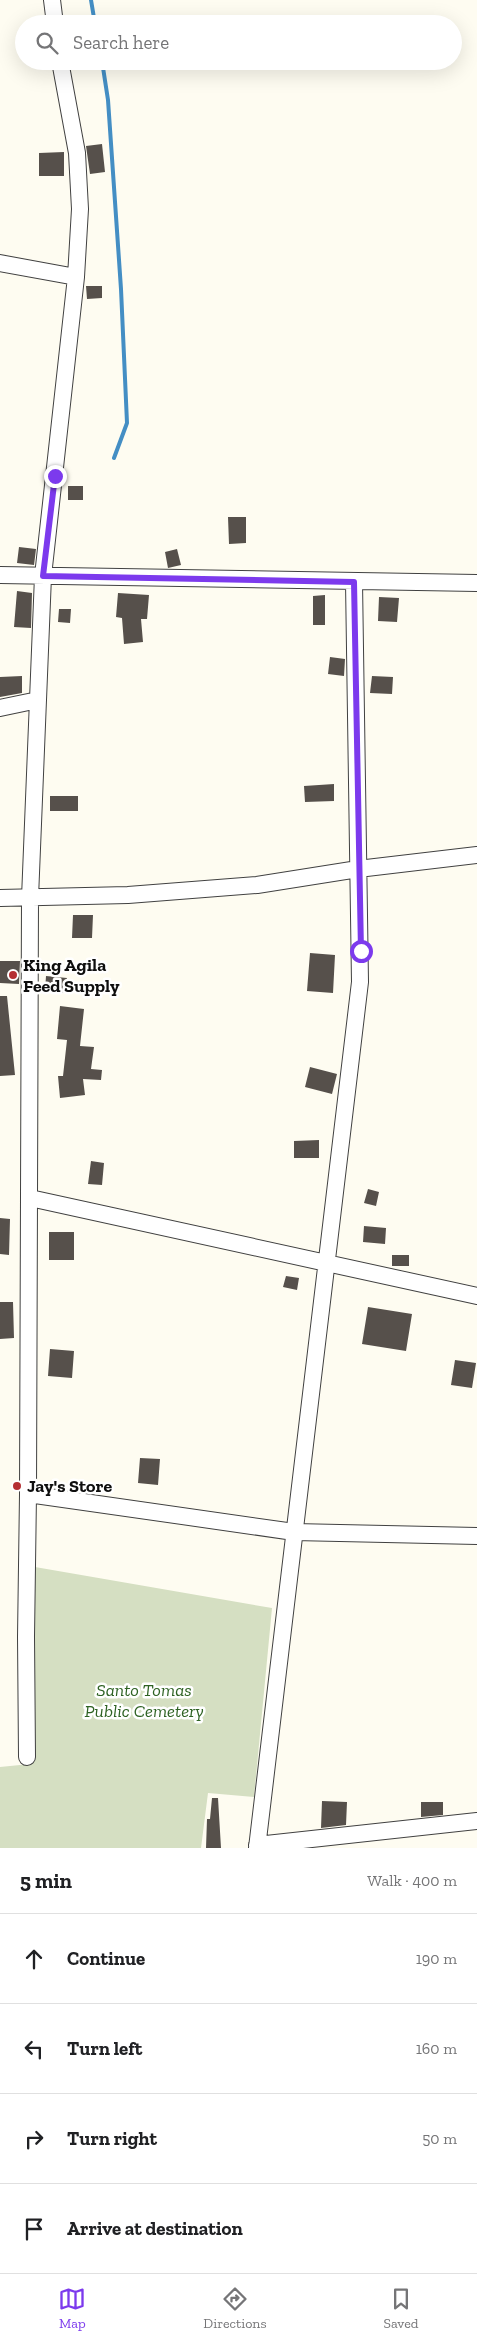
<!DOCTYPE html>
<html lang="en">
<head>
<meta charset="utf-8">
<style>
  :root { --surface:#fff; --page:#f6f6f6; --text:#202124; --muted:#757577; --line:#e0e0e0; --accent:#7c3aed }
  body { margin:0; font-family:"Zilla Slab",serif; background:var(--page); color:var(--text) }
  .stop { position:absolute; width:15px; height:15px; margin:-11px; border:4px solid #7c3aed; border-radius:50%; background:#fff }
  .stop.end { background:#7c3aed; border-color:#fff; box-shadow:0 1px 5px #0008 }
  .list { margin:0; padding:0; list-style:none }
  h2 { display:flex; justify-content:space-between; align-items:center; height:65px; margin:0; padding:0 20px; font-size:21px }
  h2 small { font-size:16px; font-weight:400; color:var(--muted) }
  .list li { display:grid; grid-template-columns:32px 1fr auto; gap:15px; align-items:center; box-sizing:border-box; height:90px; padding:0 20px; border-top:1px solid var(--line) }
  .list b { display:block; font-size:19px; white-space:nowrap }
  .list em { font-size:16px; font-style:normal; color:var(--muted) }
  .icon { flex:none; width:28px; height:28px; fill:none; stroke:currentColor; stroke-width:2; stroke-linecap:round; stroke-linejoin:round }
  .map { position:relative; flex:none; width:477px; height:1848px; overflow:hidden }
  .search { position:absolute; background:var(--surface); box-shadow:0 5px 20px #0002; left:15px; right:15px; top:15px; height:55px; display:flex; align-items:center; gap:12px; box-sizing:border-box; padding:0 18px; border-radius:28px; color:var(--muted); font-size:19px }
  .sheet { height:425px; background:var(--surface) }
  nav { display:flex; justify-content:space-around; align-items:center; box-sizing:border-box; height:70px; border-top:1px solid var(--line); background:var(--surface); font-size:14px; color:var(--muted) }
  nav a { display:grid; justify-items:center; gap:2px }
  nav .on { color:var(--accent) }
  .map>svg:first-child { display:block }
</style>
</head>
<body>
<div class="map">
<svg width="477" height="1848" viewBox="0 0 477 1848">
  <rect width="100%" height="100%" fill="#fefcf1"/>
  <!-- cemetery -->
  <path fill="#d5dfc2" d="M35,1567l237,41 -18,189 -46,-4 -7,55h-201v-81l30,-3z"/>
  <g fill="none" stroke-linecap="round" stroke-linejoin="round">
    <!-- stream -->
    <path stroke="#448ec4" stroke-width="4" d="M91,0l4,24
      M102,61l6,39 13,189 6,134 -13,35"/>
  </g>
  <!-- building -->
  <path fill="#56504b" d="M102,144l3,28 -15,2 -4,-28z
    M64,152v24h-25v-23z
    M86,286h16v12l-15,1z
    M68,486h15v14h-15z
    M228,517h18v26l-17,1z
    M19,547l17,2 -2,16 -17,-2z
    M177,549l4,16 -13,3 -3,-16z
    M17,591l15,2 -1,35 -17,-1z
    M118,593l31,2 -2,24h-6l2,23 -19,2 -2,-26 -6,-1z
    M325,595v30h-12v-29z
    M379,597l20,1 -2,24 -19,-1z
    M59,609h12l-1,14 -12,-1z
    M330,657l15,2 -1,17 -16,-2z
    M22,676v17l-22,4v-20z
    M372,676l21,1 -1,17 -22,-1z
    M334,784v17l-29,1 -1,-16z
    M50,796h28v15h-28z
    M73,915h20l-1,23h-20z
    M310,953l25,2 -2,38 -26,-2z
    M0,961h20l-1,23 -19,-1z
    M46,976l21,2 -1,15 -21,-2z
    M0,996h7l8,79 -15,1z
    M60,1006l24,3 -4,37 14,1 -3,22 11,1 -1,10 -18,-1 2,16 -25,3 -2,-22h5l4,-36 -10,-1z
    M310,1067l27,7 -5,20 -27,-7z
    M319,1140v18h-25v-17z
    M91,1161l13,2 -2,22 -14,-1z
    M368,1189l11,3 -3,14 -12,-3z
    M0,1218l10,1 -1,36 -9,-1z
    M364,1226l22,2 -1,16 -22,-2z
    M49,1232h25v28h-25z
    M392,1255h17v11h-17z
    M286,1276l13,2 -2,12 -14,-3z
    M0,1302h13l1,36 -14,1z
    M368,1307l44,7 -6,37 -44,-7z
    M50,1349l24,2 -2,27 -24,-2z
    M455,1360l21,3 -4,25 -21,-3z
    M140,1458l20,1 -2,26 -20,-2z
    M212,1798h6l3,50h-15l1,-29h3z
    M322,1801l25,1 -1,23 -25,3z
    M421,1802h22v13l-22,2z"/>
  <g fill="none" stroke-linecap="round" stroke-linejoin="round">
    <!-- minor casing -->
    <g stroke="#414141" stroke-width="18">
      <path id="minor" d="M52,0l3,24
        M60,61l17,92 3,56 -4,68
        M0,263l76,14 -33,299 -13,322 -2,596 -2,143 1,120
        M0,575l477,8
        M0,708l38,-8
        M0,898l128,-3 129,-10 101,-16 119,-14
        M30,1198l447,98
        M28,1494l266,38 183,4
        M257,1845l220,-24
        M257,1848l103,-866 -6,-400"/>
    </g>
    <!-- minor -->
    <use href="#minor" stroke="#fff" stroke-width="16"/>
  </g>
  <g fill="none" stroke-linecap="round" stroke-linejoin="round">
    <!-- route -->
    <path stroke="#7c3aed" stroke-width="6" d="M55,476l-12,100 311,6 7,369"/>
  </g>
  <!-- markers -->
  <g fill="#b52f33" stroke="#fff" stroke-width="2">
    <circle cx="13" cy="975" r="5"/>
    <circle cx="17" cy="1486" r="5"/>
  </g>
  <g text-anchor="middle" stroke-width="5" stroke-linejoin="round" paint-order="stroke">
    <!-- poi labels -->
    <g font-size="18" font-weight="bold" fill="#0e0e0e" stroke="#fff" text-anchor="start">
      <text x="23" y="971">King Agila<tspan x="23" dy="21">Feed Supply</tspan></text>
      <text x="27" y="1492">Jay's Store</text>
    </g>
    <!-- park labels -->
    <g font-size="18" font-style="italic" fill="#2e6223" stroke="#fff">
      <text x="144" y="1696">Santo Tomas<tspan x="144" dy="21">Public Cemetery</tspan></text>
    </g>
  </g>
</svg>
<div class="stop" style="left:361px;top:951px"></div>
<div class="stop end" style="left:55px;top:476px"></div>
<div class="search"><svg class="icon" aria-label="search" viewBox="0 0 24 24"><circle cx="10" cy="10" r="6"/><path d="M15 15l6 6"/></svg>Search here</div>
</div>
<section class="sheet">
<h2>5 min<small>Walk · 400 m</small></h2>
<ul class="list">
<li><svg class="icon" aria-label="ahead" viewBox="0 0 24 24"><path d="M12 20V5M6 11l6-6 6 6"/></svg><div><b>Continue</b></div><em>190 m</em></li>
<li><svg class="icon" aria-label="left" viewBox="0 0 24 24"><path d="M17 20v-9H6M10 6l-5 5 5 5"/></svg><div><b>Turn left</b></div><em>160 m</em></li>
<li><svg class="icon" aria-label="right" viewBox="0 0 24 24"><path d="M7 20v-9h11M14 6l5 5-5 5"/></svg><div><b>Turn right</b></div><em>50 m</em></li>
<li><svg class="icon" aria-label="arrive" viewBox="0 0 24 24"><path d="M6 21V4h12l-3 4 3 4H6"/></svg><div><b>Arrive at destination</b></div></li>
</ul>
</section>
<nav>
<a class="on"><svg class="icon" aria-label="map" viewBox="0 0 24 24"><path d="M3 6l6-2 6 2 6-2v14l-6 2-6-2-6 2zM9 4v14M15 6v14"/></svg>Map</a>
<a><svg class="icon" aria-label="directions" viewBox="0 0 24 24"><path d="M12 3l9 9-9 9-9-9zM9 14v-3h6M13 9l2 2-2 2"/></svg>Directions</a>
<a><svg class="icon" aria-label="saved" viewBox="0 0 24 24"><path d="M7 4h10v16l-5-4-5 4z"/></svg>Saved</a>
</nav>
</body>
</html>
